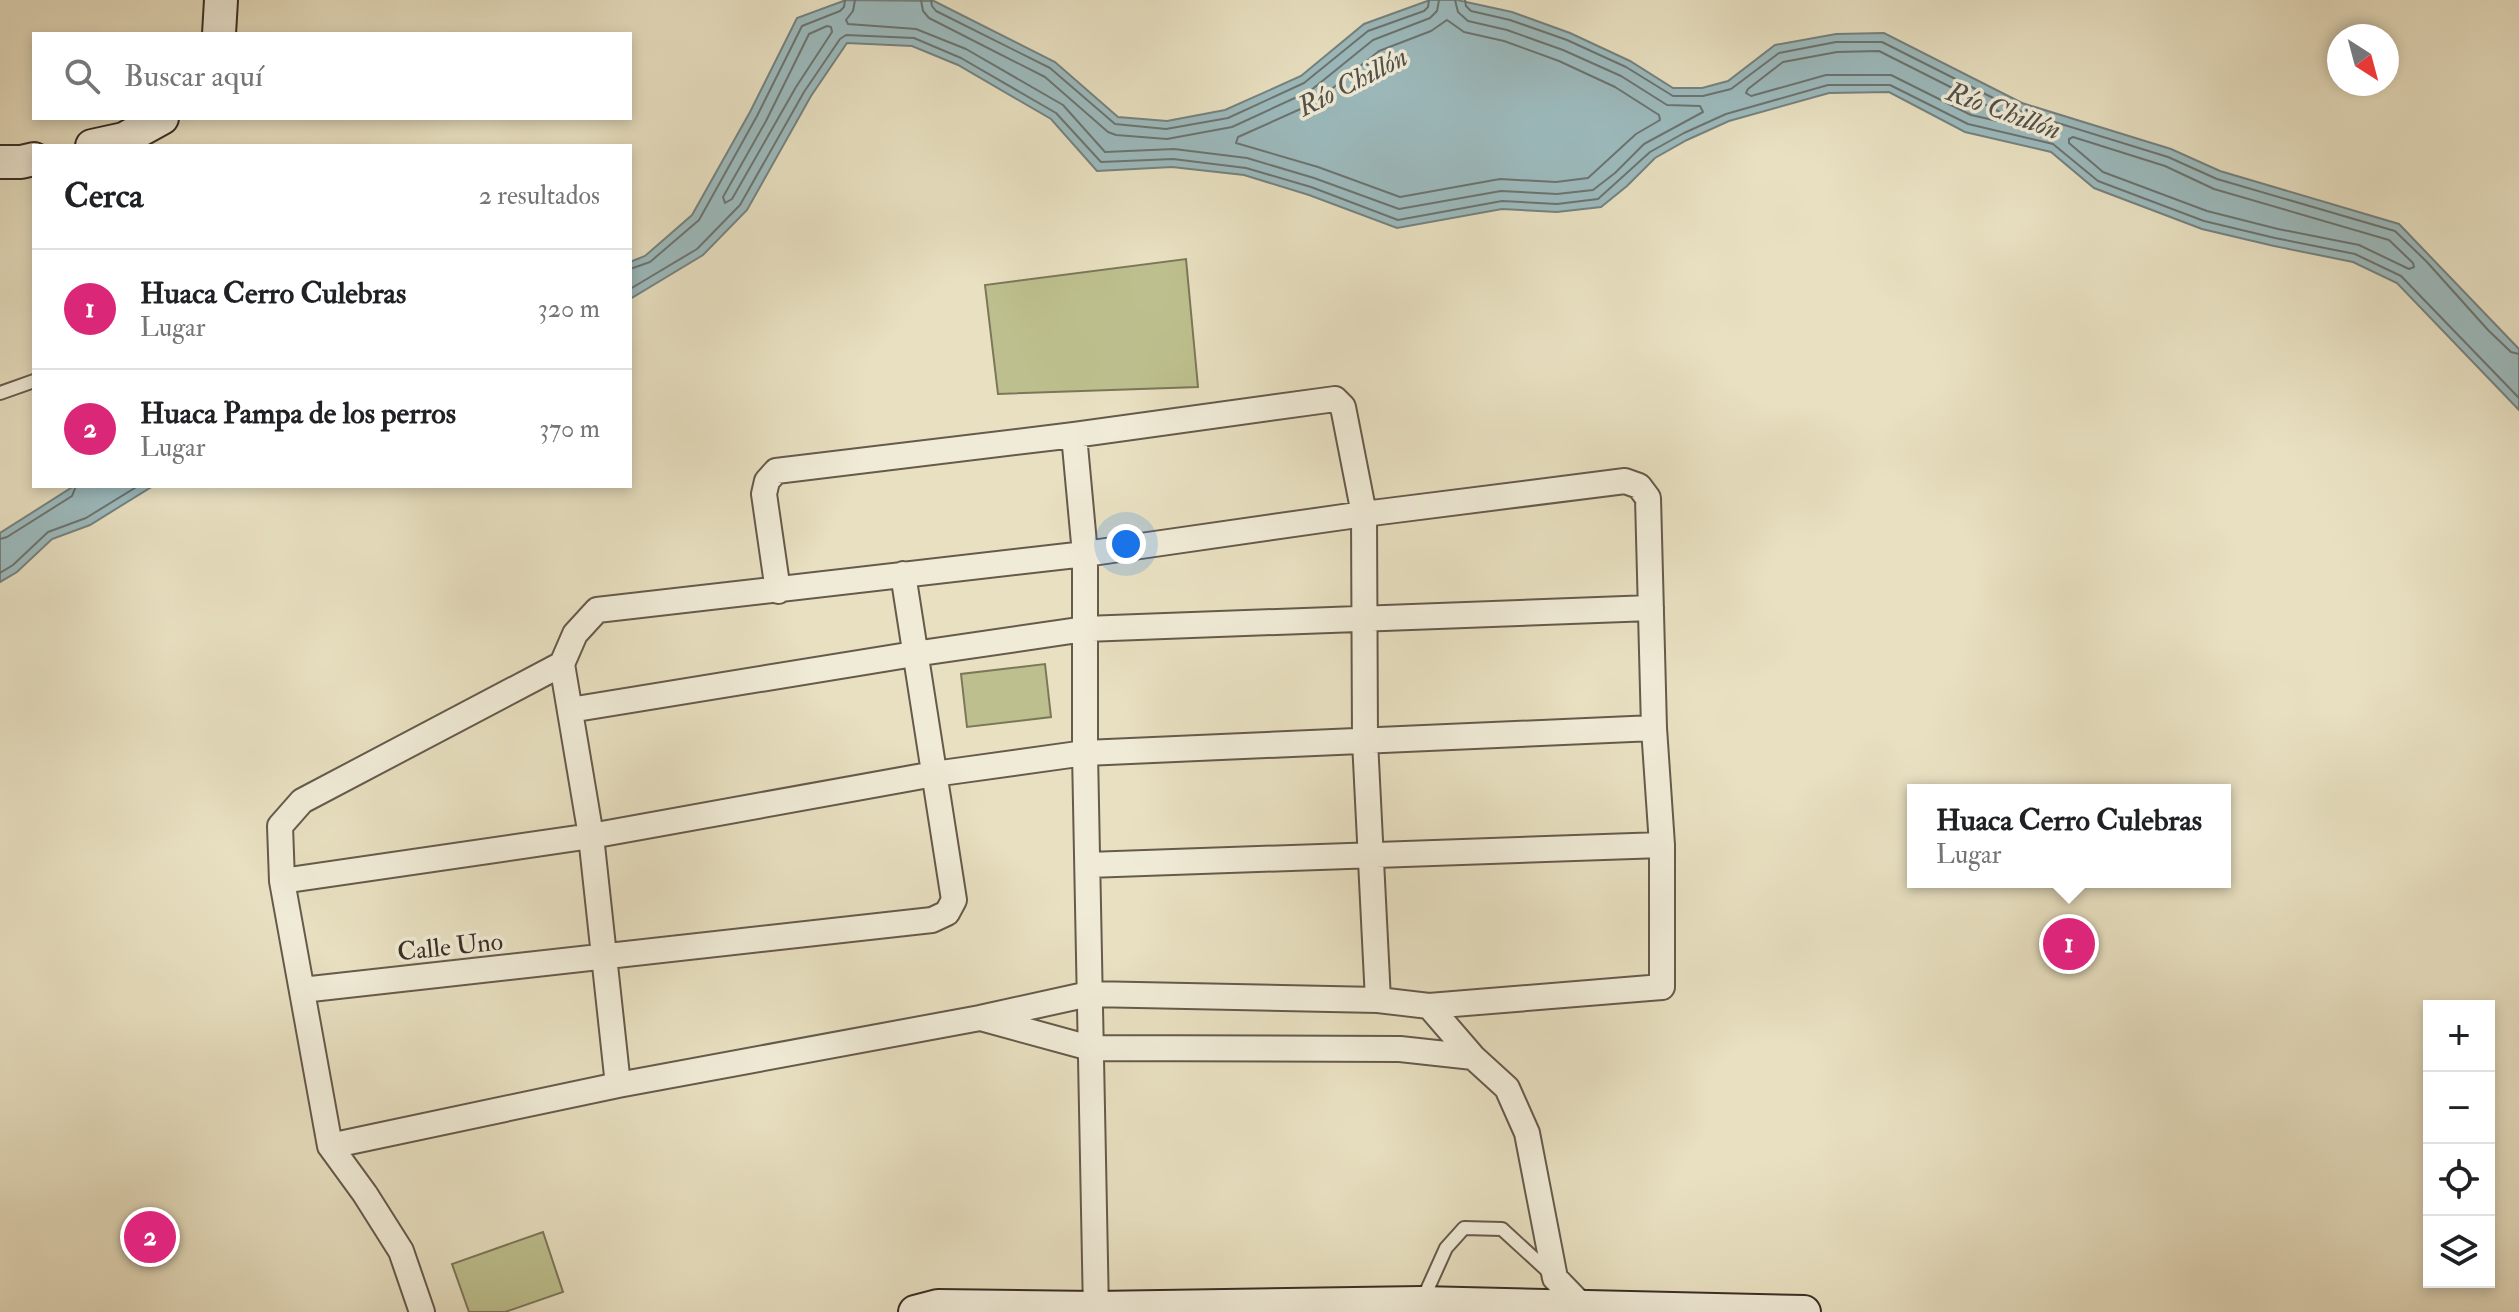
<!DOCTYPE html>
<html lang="es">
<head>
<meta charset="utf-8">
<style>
  :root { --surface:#fff; --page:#f6f6f6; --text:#202124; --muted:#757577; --line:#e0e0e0; --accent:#db2777 }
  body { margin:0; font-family:"IM FELL Double Pica",serif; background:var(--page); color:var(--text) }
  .controls { position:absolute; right:24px; bottom:24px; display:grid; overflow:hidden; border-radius:0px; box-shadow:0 4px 12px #0003 }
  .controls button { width:72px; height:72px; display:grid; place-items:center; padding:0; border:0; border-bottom:2px solid var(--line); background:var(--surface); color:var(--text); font:40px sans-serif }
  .compass { position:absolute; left:2327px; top:24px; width:72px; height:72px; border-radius:50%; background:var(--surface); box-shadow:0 4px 12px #0003; rotate:144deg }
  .you { position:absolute; left:1126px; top:544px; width:28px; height:28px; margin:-20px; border:6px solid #fff; border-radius:50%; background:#1a73e8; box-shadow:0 0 0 12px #1a73e833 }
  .badge { display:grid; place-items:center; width:52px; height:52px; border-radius:50%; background:var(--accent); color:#fff; font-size:26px; font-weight:700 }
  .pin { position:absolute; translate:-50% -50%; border:4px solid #fff; box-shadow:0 2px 8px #0006 }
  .popup { position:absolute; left:1907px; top:784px; width:324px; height:104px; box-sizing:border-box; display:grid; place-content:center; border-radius:0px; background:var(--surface); filter:drop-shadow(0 2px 6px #0005); font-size:26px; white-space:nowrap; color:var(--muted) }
  .popup b { font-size:30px; color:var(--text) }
  .popup::after { content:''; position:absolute; left:50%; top:100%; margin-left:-16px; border:16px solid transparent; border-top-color:var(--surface) }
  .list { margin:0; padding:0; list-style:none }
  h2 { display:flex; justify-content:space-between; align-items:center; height:104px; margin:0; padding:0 32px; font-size:34px }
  h2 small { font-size:26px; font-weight:400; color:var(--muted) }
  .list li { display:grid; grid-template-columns:52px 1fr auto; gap:24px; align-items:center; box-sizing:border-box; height:120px; padding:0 32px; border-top:2px solid var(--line) }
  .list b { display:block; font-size:30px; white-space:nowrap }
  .list p { margin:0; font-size:26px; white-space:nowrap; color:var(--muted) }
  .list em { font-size:26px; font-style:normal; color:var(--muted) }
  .icon { flex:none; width:44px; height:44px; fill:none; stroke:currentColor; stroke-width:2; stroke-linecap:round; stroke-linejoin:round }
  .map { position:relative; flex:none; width:2519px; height:1312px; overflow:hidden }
  .search { position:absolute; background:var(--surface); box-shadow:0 4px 12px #0003; left:32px; top:32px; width:600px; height:88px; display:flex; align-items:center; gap:20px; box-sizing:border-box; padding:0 28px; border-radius:0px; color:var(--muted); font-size:30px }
  .panel { position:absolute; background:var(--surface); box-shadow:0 4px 12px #0003; left:32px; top:144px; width:600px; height:344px; border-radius:0px }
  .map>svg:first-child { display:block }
</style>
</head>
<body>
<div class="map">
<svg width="2519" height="1312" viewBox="0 0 2519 1312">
  <rect width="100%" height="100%" fill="#e8e0c1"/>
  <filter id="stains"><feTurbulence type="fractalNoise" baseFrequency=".0025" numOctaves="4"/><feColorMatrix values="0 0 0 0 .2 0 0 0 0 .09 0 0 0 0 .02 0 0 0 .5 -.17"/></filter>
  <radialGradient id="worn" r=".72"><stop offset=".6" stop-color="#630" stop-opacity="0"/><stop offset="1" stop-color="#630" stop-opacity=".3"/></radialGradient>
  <!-- green -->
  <path fill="#bdc08e" stroke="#7c775a" stroke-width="2" d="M1186,259l12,128 -200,7 -13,-109z
    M1045,664l6,53 -84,10 -6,-53z
    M543,1232l20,60 -58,20h-36l-17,-48z"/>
  <!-- water -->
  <path fill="#9cbabd" stroke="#758280" stroke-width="2" d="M846,0l88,1 121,61 63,55 49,4 58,-11 76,-34 63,-52 66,-24h27l55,12 58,21 60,28 43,27h29l26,-7 47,-36 61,-11 48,-1 138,70 149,46 49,22 179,53 120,125v61l-122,-127 -44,-21 -79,-16 -72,-17 -108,-41 -43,-36 -86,-20 -76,-40 -60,1 -100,28 -42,19 -32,18 -28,28 -26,21 -44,5 -55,-3 -105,19 -88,-33 -65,-20 -72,-8 -75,4 -46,-52 -93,-54 -46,-19 -65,-3 -36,53 -64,114 -44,45 -73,44v-37l15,-6 47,-41 58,-103 47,-94z
    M74,486h79l-63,39 -38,14 -35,33 -17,10v-49z"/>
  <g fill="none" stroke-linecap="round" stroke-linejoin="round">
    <!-- shore -->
    <path stroke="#6b7471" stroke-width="2" d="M855,0l-2,11 -7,9 2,4 68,5 50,20 97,56 42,47 69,-3 73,9 67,20 85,31 102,-18 56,3 36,-4 22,-17 29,-29 59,-32 -3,-6 -33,-1 -46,-29 -58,-26 -56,-20 -39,-9 -10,-9 -3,-12
      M921,0l2,11 6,7 116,59 63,55 8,3 51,4 65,-12 78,-36 63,-51 57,-22 7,-7 2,-11
      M931,0l1,6 4,5 114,57 65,56 51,5 62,-11 76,-35 64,-52 56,-20 4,-4 1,-7
      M1465,0l1,6 5,5 39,9 57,20 59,27 47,29h30l28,-7 48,-36 57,-11h46l137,69 149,46 49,22 178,52 32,31 61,68 23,22 8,2
      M1447,20l17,12 40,9 55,20 56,26 44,28 1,5 -24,14 -48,44 -32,4 -56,-3 -100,18 -82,-30 -82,-24 2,-6 76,-34 65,-52 52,-20z
      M827,26l4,1 1,5 -36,55 -64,112 -7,4 -2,-6 43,-76 43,-87z
      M1879,51l125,63 2,6 -4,2 -31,-7 -80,-40h-65l-75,21 -5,-3 2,-4 35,-27 54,-10z
      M2073,137l92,29 49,23 175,51 24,23 1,4 -5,2 -50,-24 -81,-16 -71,-18 -104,-39 -34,-29v-4z
      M630,269l20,-7 49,-42 58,-104 45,-90 38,-15 4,-4 1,-7
      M630,289l67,-40 43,-44 64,-113 36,-53 6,-4 68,3 47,20 95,55 45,49 72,-3 73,9 65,19 87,33 104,-19 55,3 41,-5 52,-47 34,-19 42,-19 102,-29h62l78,39 85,20 45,37 106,40 71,17 80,16 46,22 118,122
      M0,539l7,-2 65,-41 4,-10
      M0,573l13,-8 35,-33 38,-14 52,-32"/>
    <!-- lane casing -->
    <g stroke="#665a4c" stroke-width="16">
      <path id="lane" d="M0,393l34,-12
        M1423,1299l23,-51 18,-20 38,1 48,44"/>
    </g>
    <!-- street casing -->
    <g stroke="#665a4c" stroke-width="28">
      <path id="street" d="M1074,435l11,119v199l11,559
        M778,591l-14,-97 3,-13 9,-10 298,-36 261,-36 8,8 21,107 1,227 13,259
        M570,710l344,-56 171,-25 566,-21
        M1088,865l574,-20
        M282,881l309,-45 343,-62 151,-21 569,-25
        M302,990l630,-70 15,-7 7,-13 -51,-326
        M984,1019l106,29 310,1 73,8
        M618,1085l-27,-249 -29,-172 13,-30 22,-24 488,-56 279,-40 261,-33 14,5 9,12 6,230 8,117v142l-233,19
        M330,1146l288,-61 362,-67 109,-24 289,6 51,6 44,51 34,31 20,45 28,145 27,28
        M422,1312l-21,-61 -36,-57 -35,-48 -48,-265 -2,-55 22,-25 260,-137"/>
    </g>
    <!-- secondary casing -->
    <g stroke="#3a2e25" stroke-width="36">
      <path id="secondary" d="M219,34l2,-34
        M92,146l32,-7 38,-21
        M0,162h21l13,-3
        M915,1312l23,-6 158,2 325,-5 383,9"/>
    </g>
    <!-- lane -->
    <use href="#lane" stroke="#f0ebd7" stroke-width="12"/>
    <!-- street -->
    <use href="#street" stroke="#f0ebd7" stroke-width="24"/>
    <!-- secondary -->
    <use href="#secondary" stroke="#f0ebd7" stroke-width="32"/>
  </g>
  <g text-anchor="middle" stroke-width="7" stroke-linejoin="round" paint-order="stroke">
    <!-- street labels -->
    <g font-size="26" fill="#3a2e25" stroke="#f0ebd7">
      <text transform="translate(450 946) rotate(-6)" y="9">Calle Uno</text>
    </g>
    <!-- water labels -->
    <g font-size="28" font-style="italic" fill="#52514b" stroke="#f0ebd7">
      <text transform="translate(1352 81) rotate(-27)" y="10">Río Chillón</text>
      <text transform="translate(2004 110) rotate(20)" y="10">Río Chillón</text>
    </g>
  </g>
  <rect width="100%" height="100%" filter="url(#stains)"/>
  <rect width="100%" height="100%" fill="url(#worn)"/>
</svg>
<div class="controls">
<button>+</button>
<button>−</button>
<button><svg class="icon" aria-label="locate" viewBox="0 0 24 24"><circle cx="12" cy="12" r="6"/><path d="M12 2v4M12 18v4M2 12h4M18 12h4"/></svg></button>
<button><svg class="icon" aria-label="layers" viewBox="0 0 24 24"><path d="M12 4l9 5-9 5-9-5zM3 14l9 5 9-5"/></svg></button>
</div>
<svg class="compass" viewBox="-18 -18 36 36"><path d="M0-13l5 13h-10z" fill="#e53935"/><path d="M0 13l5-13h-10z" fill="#757577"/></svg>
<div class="you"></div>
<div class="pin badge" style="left:2069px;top:944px">1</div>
<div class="popup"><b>Huaca Cerro Culebras</b>Lugar</div>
<div class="pin badge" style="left:150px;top:1237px">2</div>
<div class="search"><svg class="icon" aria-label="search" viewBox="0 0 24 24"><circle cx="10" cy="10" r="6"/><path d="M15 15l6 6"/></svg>Buscar aquí</div>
<section class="panel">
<h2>Cerca<small>2 resultados</small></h2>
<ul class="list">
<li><span class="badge">1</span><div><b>Huaca Cerro Culebras</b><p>Lugar</p></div><em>320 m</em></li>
<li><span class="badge">2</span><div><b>Huaca Pampa de los perros</b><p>Lugar</p></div><em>370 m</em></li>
</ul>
</section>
</div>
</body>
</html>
